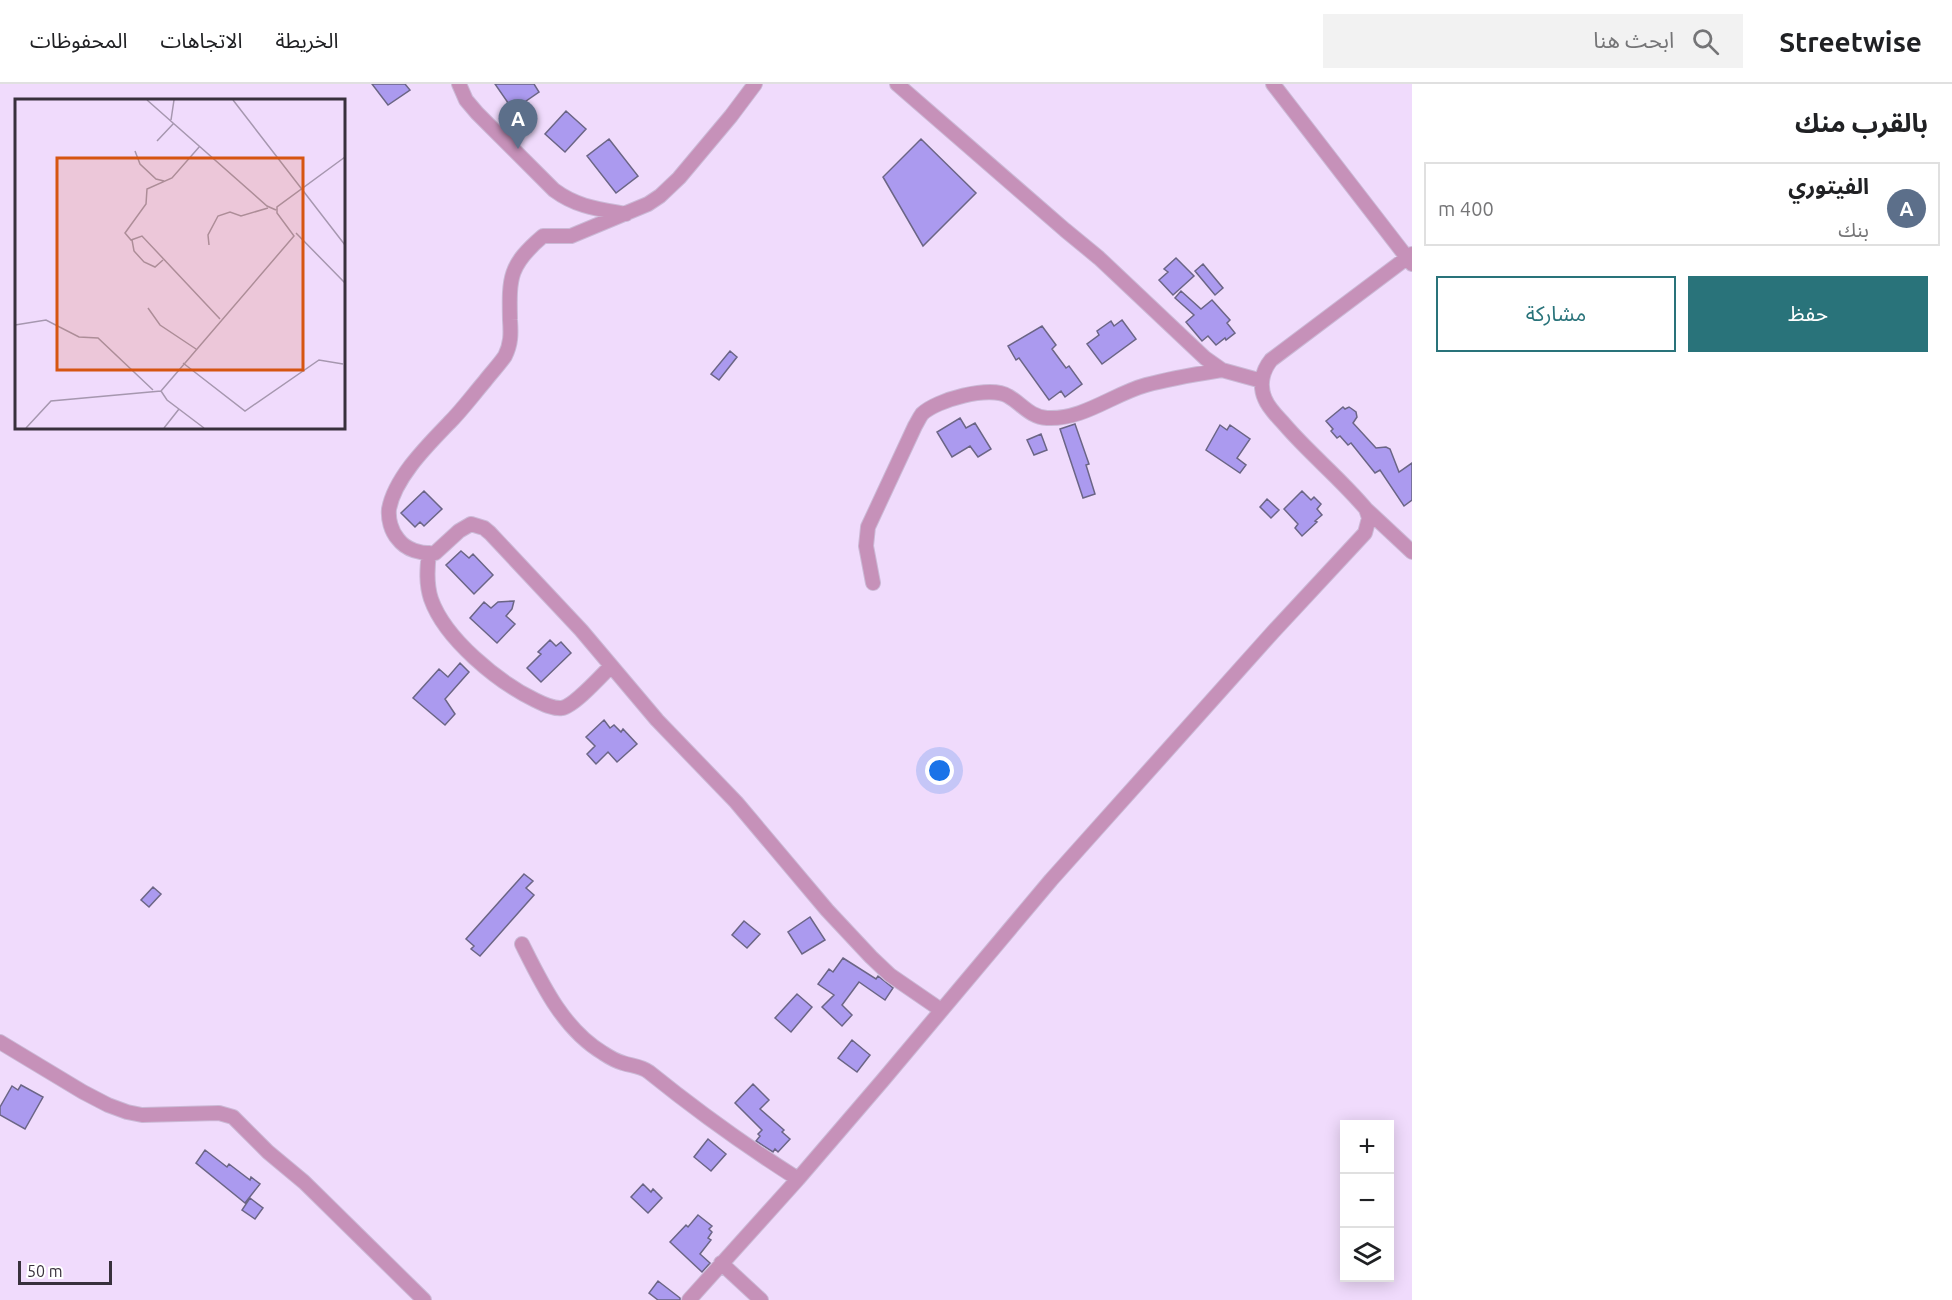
<!DOCTYPE html>
<html lang="ar">
<head>
<meta charset="utf-8">
<style>
  :root { --surface:#fff; --page:#f2f2f2; --text:#202124; --muted:#757577; --line:#e0e0e0; --accent:#29737a }
  body { margin:0; font-family:Ubuntu,"Noto Sans Arabic",sans-serif; background:var(--page); color:var(--text); direction:rtl }
  .controls { position:absolute; right:18px; bottom:18px; display:grid; overflow:hidden; border-radius:0px; box-shadow:0 3px 15px #0003 }
  .controls button { width:54px; height:54px; display:grid; place-items:center; padding:0; border:0; border-bottom:2px solid var(--line); background:var(--surface); color:var(--text); font:30px sans-serif }
  .scale { position:absolute; left:18px; bottom:15px; width:94px; box-sizing:border-box; padding-left:6px; border:3px solid #38303c; border-top:0; font-size:16px; line-height:21px; white-space:nowrap; color:#38303c; -webkit-text-stroke:4px #fff; paint-order:stroke }
  .you { position:absolute; left:940px; top:687px; width:21px; height:21px; margin:-15px; border:4px solid #fff; border-radius:50%; background:#1a73e8; box-shadow:0 0 0 9px #1a73e833 }
  .badge { display:grid; place-items:center; width:39px; height:39px; border-radius:50%; background:var(--accent); color:#fff; font-size:20px; font-weight:700 }
  .pin { position:absolute; translate:-50% -50px; filter:drop-shadow(0 2px 3px #0008) }
  .pin::after { content:''; position:absolute; top:32px; width:21px; height:18px; background:inherit; clip-path:polygon(0 0,100% 0,50% 100%) }
  .list { margin:0; padding:0; list-style:none }
  h2 { display:flex; justify-content:space-between; align-items:center; height:78px; margin:0; padding:0 24px; font-size:26px }
  h2 small { font-size:20px; font-weight:400; color:var(--muted) }
  .list li { display:grid; grid-template-columns:39px 1fr auto; gap:18px; align-items:center; box-sizing:border-box; height:84px; margin:0 12px 12px; padding:0 12px; border:2px solid var(--line); border-radius:0px }
  .list b { display:block; font-size:22px; white-space:nowrap }
  .list p { margin:0; font-size:20px; white-space:nowrap; color:var(--muted) }
  .list em { font-size:20px; font-style:normal; color:var(--muted) }
  .actions { display:flex; gap:12px; padding:18px 24px }
  .actions a { flex:1; padding:14px 0; border:2px solid var(--accent); border-radius:0px; text-align:center; font-size:21px; color:var(--accent) }
  .actions .main { background:var(--accent); color:#fff }
  .icon { flex:none; width:33px; height:33px; fill:none; stroke:currentColor; stroke-width:2; stroke-linecap:round; stroke-linejoin:round }
  .map { position:relative; flex:none; width:1412px; height:1216px; overflow:hidden; direction:ltr }
  header { display:flex; align-items:center; gap:36px; box-sizing:border-box; height:84px; padding:0 30px; background:var(--surface); border-bottom:2px solid var(--line) }
  header strong { font-size:28px }
  nav { display:flex; gap:33px; margin-inline-start:auto; font-size:21px }
  .search { width:420px; height:54px; background:var(--page); display:flex; align-items:center; gap:15px; box-sizing:border-box; padding:0 21px; border-radius:0px; color:var(--muted); font-size:22px }
  main { display:flex }
  aside { flex:1; background:var(--surface) }
  .map>svg:first-child { display:block }
</style>
</head>
<body>
<header>
<strong>Streetwise</strong>
<div class="search"><svg class="icon" aria-label="search" viewBox="0 0 24 24"><circle cx="10" cy="10" r="6"/><path d="M15 15l6 6"/></svg>ابحث هنا</div>
<nav><a>الخريطة</a><a>الاتجاهات</a><a>المحفوظات</a></nav>
</header>
<main>
<aside>
<h2>بالقرب منك<small></small></h2>
<ul class="list">
<li><span class="badge" style="background:#5c6f8a">A</span><div><b>الفيتوري</b><p>بنك</p></div><em>400 m</em></li>
</ul>
<div class="actions"><a class="main">حفظ</a><a>مشاركة</a></div>
</aside>
<div class="map">
<svg width="1412" height="1216" viewBox="0 0 1412 1216">
  <rect width="100%" height="100%" fill="#f0dbfc"/>
  <!-- building -->
  <path fill="#ab9aef" stroke="#6b6585" stroke-width="1.5" d="M372,0h33l5,6 -22,15z
    M495,0h39l5,8 -26,18z
    M566,27l20,18 -21,23 -20,-18z
    M609,55l29,37 -22,17 -29,-37z
    M921,55l55,54 -53,53 -40,-69z
    M1176,174l18,18 -21,19 -14,-15 9,-8 -4,-3z
    M1203,180l20,24 -8,7 -20,-24z
    M1181,207l20,18 11,-9 18,20 -3,3 8,10 -9,7 -1,-2 -9,7 -8,-9 -6,5 -16,-19 8,-7 -19,-17z
    M1122,236l14,19 -34,25 -15,-20 12,-9 -2,-4 14,-10 3,5z
    M1042,242l14,19 -4,4 14,19 3,-2 13,18 -17,13 -4,-6 -12,9 -30,-42 -3,2 -8,-14z
    M730,267l7,6 -18,23 -8,-6z
    M1343,323l2,2 4,-2 3,2 4,3 1,5 -4,6 23,25 10,-1 4,2 9,23 13,-9v37l-8,6 -24,-36 -5,3 -24,-30 -3,2 -8,-9 -3,2 -6,-7 2,-2 -7,-8z
    M960,334l6,10 9,-5 16,26 -13,8 -8,-11 -18,11 -15,-25z
    M1075,340l14,40 -3,1 9,29 -12,4 -23,-69z
    M1220,341l7,5 3,-5 20,14 -13,19 9,7 -6,8 -34,-23z
    M1041,350l6,16 -13,5 -7,-15z
    M424,407l18,18 -18,17 -4,-4 -5,5 -14,-14z
    M1302,407l9,9 3,-3 7,7 -4,5 5,6 -7,6 2,1 -15,14 -7,-8 3,-4 -14,-15z
    M1267,415l12,11 -8,8 -11,-11z
    M461,467l8,7 4,-4 20,21 -19,19 -28,-29z
    M514,517l-2,8 -6,7 9,8 -18,19 -27,-25 14,-16 7,6 7,-6z
    M550,556l6,6 5,-4 10,11 -30,29 -14,-14 14,-14 -3,-2z
    M460,579l9,9 -24,27 10,15 -10,11 -32,-27 26,-29 9,8z
    M604,636l6,8 4,-3 7,7 2,-3 14,15 -20,18 -9,-10 -12,12 -9,-10 8,-8 -9,-9z
    M524,790l9,7 -7,7 8,7 -54,61 -9,-7 3,-3 -8,-7z
    M153,803l8,7 -12,13 -8,-7z
    M810,833l15,23 -23,14 -14,-22z
    M744,837l16,13 -13,14 -15,-13z
    M843,874l33,21 2,-3 15,12 -8,12 -26,-18 -17,23 10,10 -10,11 -20,-19 12,-12 -16,-11 11,-15 4,3z
    M797,910l15,13 -21,25 -16,-14z
    M852,956l18,15 -13,17 -19,-14z
    M753,1000l16,16 -9,9 24,21 -2,2 8,7 -12,13 -3,-3 -2,3 -17,-11 4,-5 -2,-2 4,-4 -27,-27z
    M21,1001l22,12 -18,32 -25,-14v-8l12,-21 6,4z
    M708,1055l18,15 -15,17 -17,-14z
    M205,1066l22,17 2,-3 21,16 1,-3 9,7 -15,19 -49,-40z
    M643,1100l8,8 2,-3 9,9 -14,15 -17,-16z
    M250,1114l13,10 -8,11 -13,-9z
    M698,1131l14,11 -3,3 3,3 -4,6 3,2 -11,14 10,9 -8,9 -32,-30 16,-17 2,2z
    M658,1197l22,17v2h-22l-9,-7z"/>
  <g fill="none" stroke-linecap="round" stroke-linejoin="round">
    <!-- minor casing -->
    <g stroke="#cbb9d6" stroke-width="16">
      <path id="minor" d="M459,0l7,16 11,13 77,77c23,17 44,19 72,24
        M755,0l-24,32 -52,62 -19,18 -12,8 -77,32h-28c-34,29 -34,41 -33,84 1,14 1,24 -5,36 -6,9 -14,17 -20,25 -12,14 -23,29 -36,42 -21,22 -54,54 -60,86 -1,10 2,22 9,30 8,11 23,15 37,14l24,-22 12,-7 13,4 6,5 91,97 76,90 79,82 91,108 44,47 19,18 51,35
        M897,0l168,146 34,28 106,100 17,12 40,11
        M1273,0l139,180
        M1366,425l46,43
        M429,469c-2,16 -3,31 2,46 14,40 67,83 104,101 8,4 18,9 27,8 12,-2 39,-32 49,-42
        M873,499l-7,-37 2,-19 47,-101c2,-3 4,-8 7,-12 14,-14 68,-29 86,-18 14,8 22,21 39,22 36,2 66,-24 99,-33 25,-7 51,-11 76,-15
        M522,860c20,40 41,85 81,109 6,4 13,8 20,10 9,3 18,3 26,9 47,38 97,74 149,107
        M0,958l83,50 25,13 19,7 15,3 77,-2 14,4 35,35 36,30 120,118
        M721,1179l40,37
        M689,1216l109,-121 85,-99 168,-200 222,-248 92,-99 4,-15 -3,-9c-25,-30 -56,-55 -81,-84 -7,-8 -16,-16 -20,-26 -6,-13 -3,-28 6,-39l141,-106"/>
    </g>
    <!-- minor -->
    <use href="#minor" stroke="#c691b9" stroke-width="14"/>
  </g>
  <!-- overview -->
  <g transform="translate(15 15)">
    <rect width="330" height="330" fill="#f0dbfc"/>
    <path fill="none" stroke="#a697af" stroke-width="1.5" d="M132,1l120,106 9,4M218,1l112,145M156,21l3,-20M142,42l17,-18M185,47l-28,32 -25,11 -1,15 -21,29 6,7 11,-4 78,83M120,52l5,13 16,15 8,2M281,134l49,50M117,141l2,11 10,11 11,5 8,-7M194,146l-1,-10 10,-19 12,-4 11,4 27,-8M133,209l12,17 36,24M0,226l31,-5 33,17 19,1 55,52M168,264l62,48 74,-51 24,4M146,292l133,-155 -17,-23v-6l68,-50M146,292l6,9 37,28M11,329l25,-27 110,-10M149,329l15,-19"/>
    <path fill="#d65511" fill-opacity="0.15" stroke="#d65511" stroke-width="3" d="M42,59h246v212h-246z"/>
    <rect width="330" height="330" fill="none" stroke="#38303c" stroke-width="3"/>
  </g>
</svg>
<div class="controls">
<button>+</button>
<button>−</button>
<button><svg class="icon" aria-label="layers" viewBox="0 0 24 24"><path d="M12 4l9 5-9 5-9-5zM3 14l9 5 9-5"/></svg></button>
</div>
<div class="scale">50 m</div>
<div class="you"></div>
<div class="pin badge" style="left:518px;top:65px;background:#5c6f8a">A</div>
</div>
</main>
</body>
</html>
